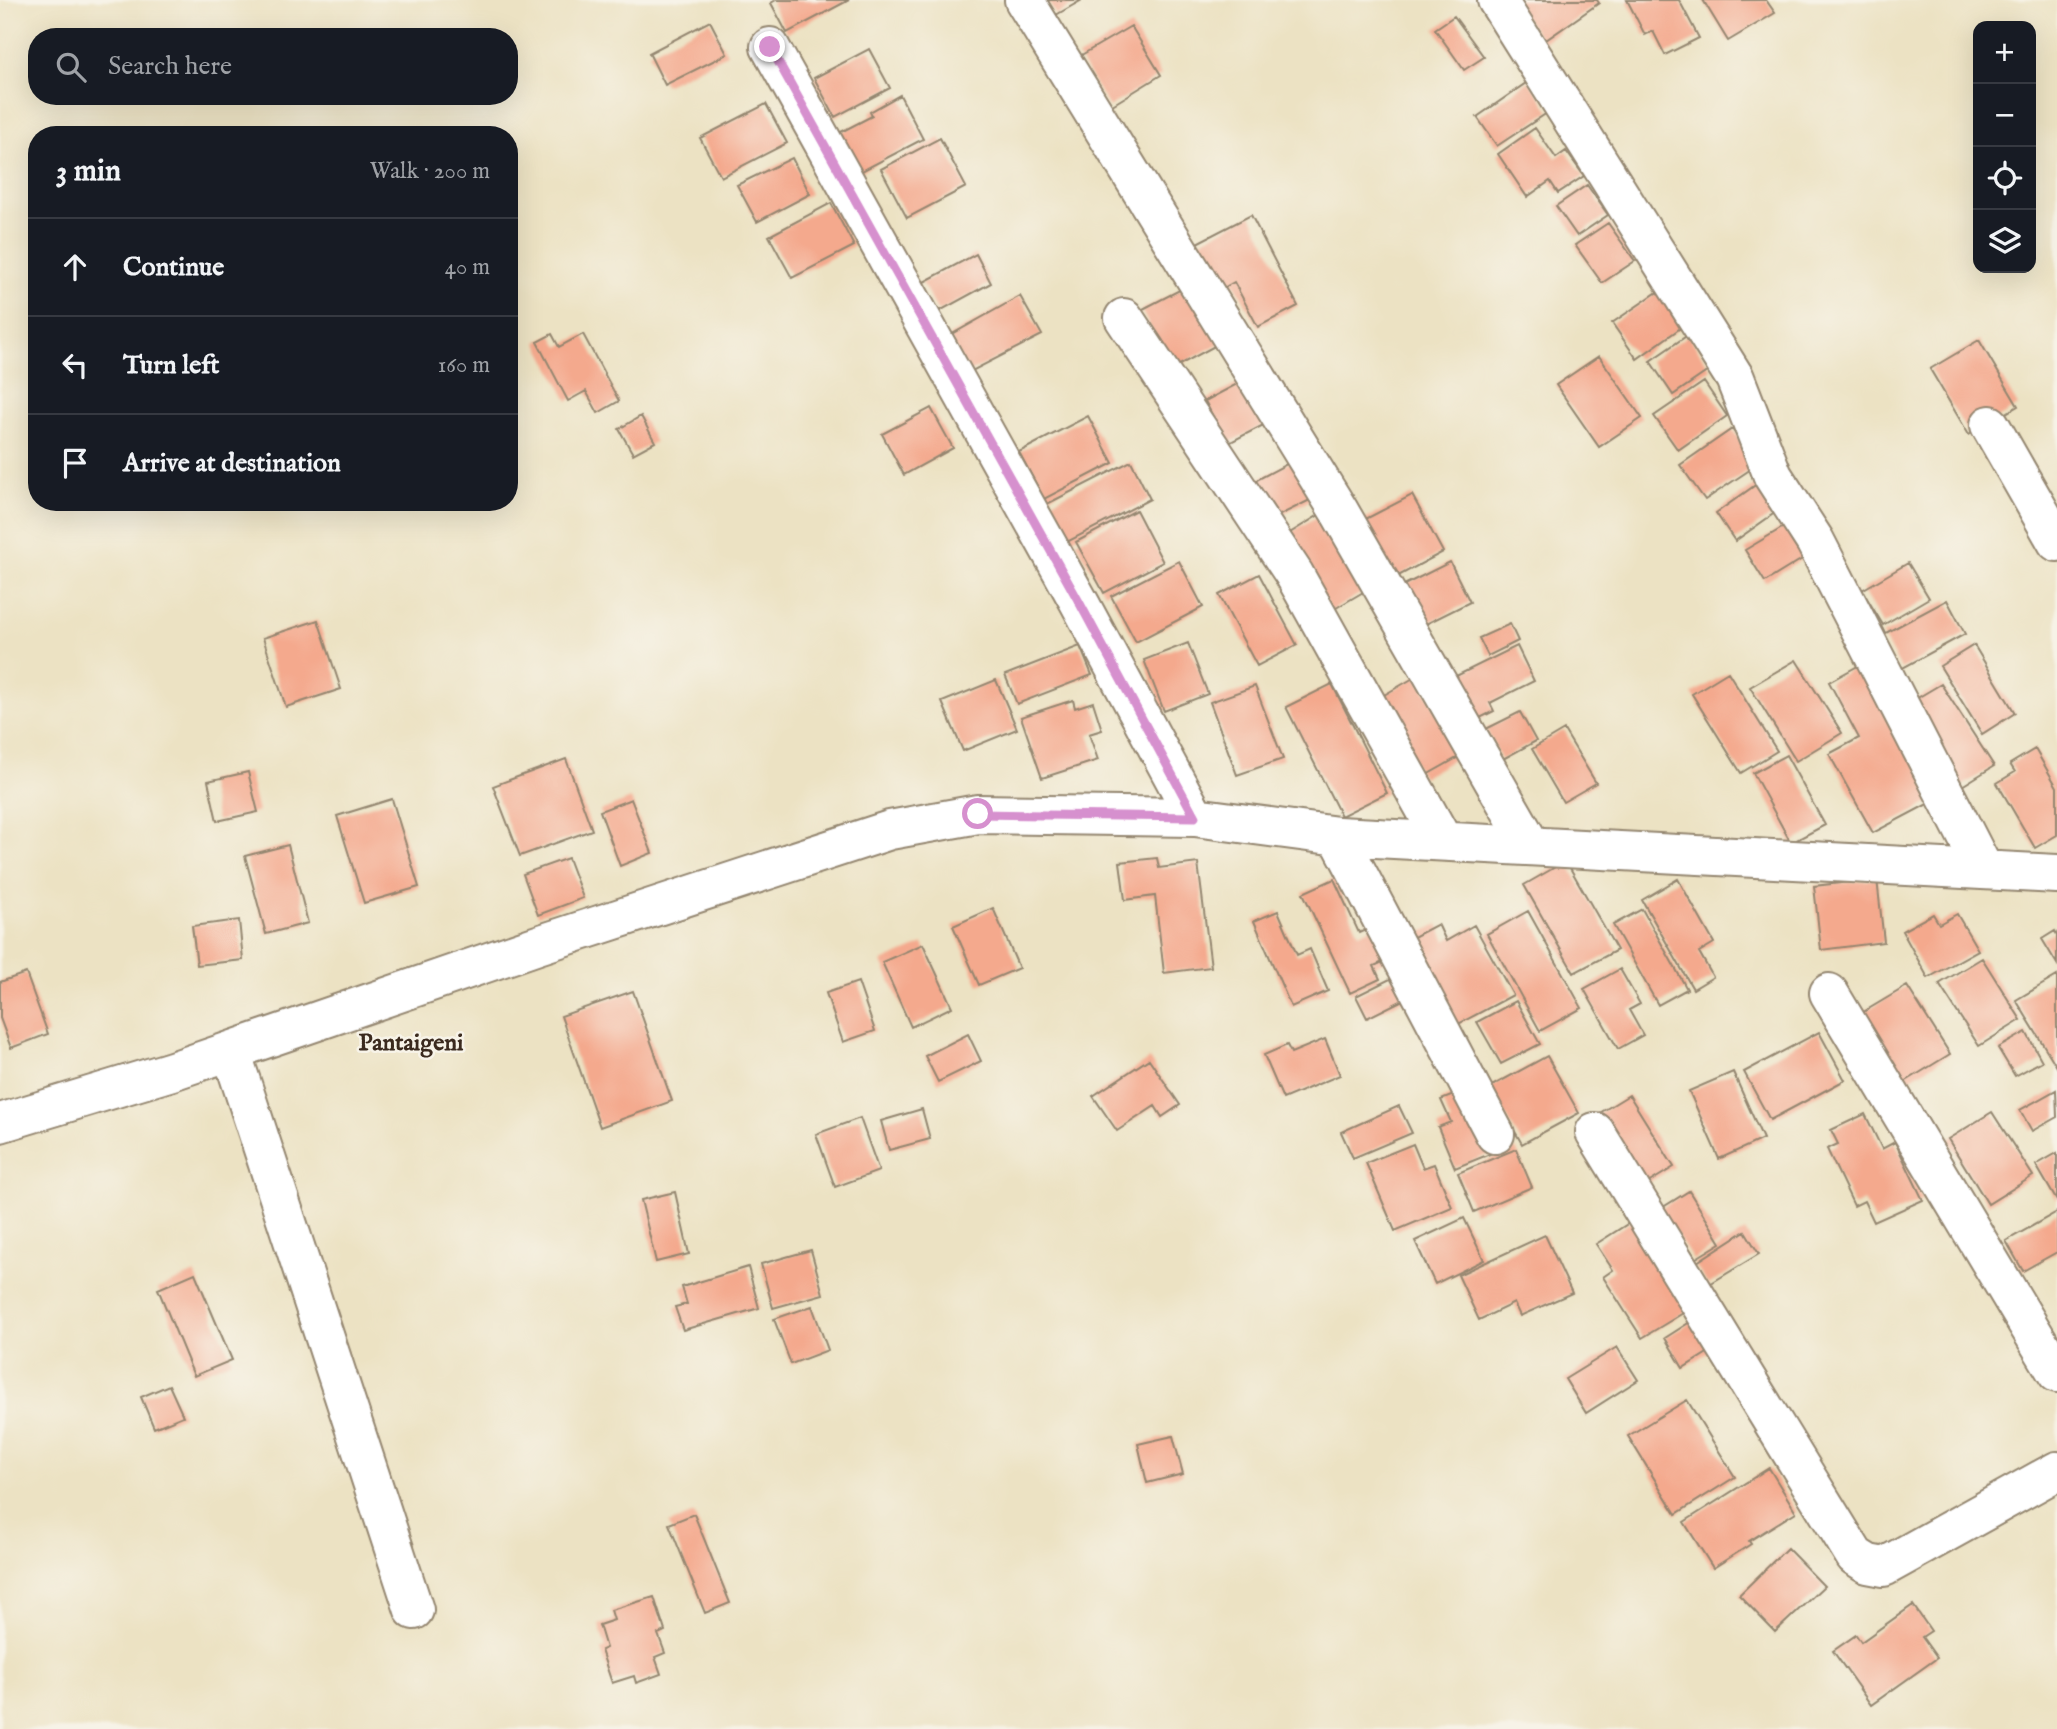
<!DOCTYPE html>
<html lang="en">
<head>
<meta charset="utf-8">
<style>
  :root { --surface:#171b24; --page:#20242c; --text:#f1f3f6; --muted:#9ea1a6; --line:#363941 }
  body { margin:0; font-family:"IM FELL English",serif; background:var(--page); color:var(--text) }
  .controls { position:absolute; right:21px; top:21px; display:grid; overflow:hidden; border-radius:14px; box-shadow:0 7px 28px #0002 }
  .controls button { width:63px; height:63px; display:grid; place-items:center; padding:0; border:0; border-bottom:2px solid var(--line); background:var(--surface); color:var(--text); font:35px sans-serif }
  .stop { position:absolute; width:21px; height:21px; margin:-16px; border:5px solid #d690ce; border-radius:50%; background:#fff }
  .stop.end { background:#d690ce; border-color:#fff; box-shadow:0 2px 7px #0008 }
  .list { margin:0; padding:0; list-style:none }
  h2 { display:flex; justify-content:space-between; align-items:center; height:91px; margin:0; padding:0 28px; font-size:30px }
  h2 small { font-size:23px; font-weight:400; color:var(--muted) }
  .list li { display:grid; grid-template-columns:46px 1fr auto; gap:21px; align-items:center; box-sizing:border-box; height:98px; padding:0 28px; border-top:2px solid var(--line) }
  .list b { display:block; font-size:26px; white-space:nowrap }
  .list em { font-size:23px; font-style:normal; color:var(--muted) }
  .icon { flex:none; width:38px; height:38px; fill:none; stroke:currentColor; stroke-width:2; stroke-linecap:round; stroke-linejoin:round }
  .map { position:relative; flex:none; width:2057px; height:1729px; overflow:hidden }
  .search { position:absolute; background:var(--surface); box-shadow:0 7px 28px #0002; left:28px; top:28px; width:490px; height:77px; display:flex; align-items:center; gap:18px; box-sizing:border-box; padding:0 24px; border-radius:28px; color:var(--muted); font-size:26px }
  .panel { position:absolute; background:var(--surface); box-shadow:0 7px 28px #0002; left:28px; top:126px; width:490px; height:385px; border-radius:28px }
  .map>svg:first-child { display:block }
</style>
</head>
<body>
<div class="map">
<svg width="2057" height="1729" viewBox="0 0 2057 1729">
  <rect width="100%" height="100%" fill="#f7f3e8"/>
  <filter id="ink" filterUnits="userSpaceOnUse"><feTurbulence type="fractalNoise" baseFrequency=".0143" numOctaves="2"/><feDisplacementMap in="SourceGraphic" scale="14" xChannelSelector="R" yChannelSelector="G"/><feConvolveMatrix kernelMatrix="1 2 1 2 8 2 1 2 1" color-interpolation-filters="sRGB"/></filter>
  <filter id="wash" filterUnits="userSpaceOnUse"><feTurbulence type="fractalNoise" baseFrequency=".00686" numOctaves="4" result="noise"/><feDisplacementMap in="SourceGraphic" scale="28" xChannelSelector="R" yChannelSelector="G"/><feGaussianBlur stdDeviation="1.57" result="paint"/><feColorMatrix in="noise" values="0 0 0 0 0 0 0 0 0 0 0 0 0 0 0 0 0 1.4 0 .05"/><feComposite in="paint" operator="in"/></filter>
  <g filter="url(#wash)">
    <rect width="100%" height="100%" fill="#ece2c3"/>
    <g id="blocks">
      <!-- building -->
      <path fill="#f4a98d" d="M776,0h73l-62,33 -16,-30z
        M1047,0h35l-26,15z
        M1512,0h85l2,3 -56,39z
        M1627,0h52l20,38 -34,17 -12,-24 -8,4z
        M1703,0h63l9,13 -47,28z
        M1454,16l30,41 -20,13 -29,-41z
        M710,21l17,33 -62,31 -16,-32z
        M1131,26l30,49 -52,32 -31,-50z
        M869,49l21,39 -55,29 -21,-39z
        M1529,81l21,30 -53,35 -20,-29z
        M900,95l23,44 -63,33 -21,-39 33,-17 -2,-4z
        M766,104l21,39 -66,34 -21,-39z
        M1535,128l21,30 10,-7 18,25 -26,17 -8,-12 -23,16 -29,-43z
        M940,138l26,49 -59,31 -26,-49z
        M792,158l18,36 -53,28 -20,-37z
        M1587,185l21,30 -31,21 -21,-30z
        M831,203l23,43 -62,32 -23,-42z
        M1251,215l47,91 -40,21 -24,-45 -16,9 -25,-46z
        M1608,223l27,38 -33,22 -27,-38z
        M976,254l15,29 -53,29 -16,-29z
        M1193,283l31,58 -52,28 -31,-59z
        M1662,289l24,35 -49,35 -25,-36z
        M1020,296l22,39 -74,38 -19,-37z
        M552,334l7,13 24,-13 36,67 -21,12 -12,-22 -18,10 -31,-59z
        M1688,335l23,34 -38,26 -23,-34z
        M1979,340l39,66 -49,29 -39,-66z
        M1599,356l43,62 -43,29 -43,-62z
        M1252,376l23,43 -48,25 -22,-43z
        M1704,382l23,34 -49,34 -24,-34z
        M931,408l22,40 -49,27 -22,-41z
        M641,416l14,26 -22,12 -14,-25z
        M1088,416l25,47 -69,36 -25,-47z
        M1732,429l25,36 -52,35 -25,-35z
        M1298,458l20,38 -48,24 -19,-37z
        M1131,461l19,38 -83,43 -20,-38z
        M1757,484l19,28 -41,29 -19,-28z
        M1412,495l31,57 -52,28 -31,-58z
        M1136,510l27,52 -59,31 -28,-51z
        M1324,512l46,76 -39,23 -46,-75z
        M1787,525l20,31 -42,26 -20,-32z
        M1179,561l24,46 -67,35 -25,-46z
        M1450,562l20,40 -48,24 -20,-40z
        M1908,563l21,35 -46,27 -21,-35z
        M1259,574l38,71 -40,21 -38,-71z
        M1947,600l18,34 -64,35 -19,-34z
        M318,620l23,69 -55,18 -23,-69z
        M1510,624l8,17 -30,15 -9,-18z
        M1188,643l20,51 -44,17 -20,-51z
        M1974,645l41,68 -33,21 -42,-68z
        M1080,646l12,29 -75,29 -12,-29z
        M1517,646l17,35 -44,22 4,8 -22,11 -22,-43z
        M1796,660l46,73 -46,28 -46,-74z
        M1865,662l74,136 -66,35 -44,-79 30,-16 -30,-56z
        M1728,672l49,79 -36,22 -49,-79z
        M1417,676l45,79 -39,22 -46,-78z
        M996,680l21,49 -54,22 -21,-49z
        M1332,684l55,109 -46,23 -55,-109z
        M1941,684l53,82 -32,20 -53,-83z
        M1255,686l28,73 -46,16 -27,-73z
        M1073,700l2,8 18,-6 9,28 -13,4 9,26 -56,18 -21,-61z
        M1520,712l16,29 -35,19 -15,-31z
        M1564,730l32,53 -33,19 -31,-53z
        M2035,749l22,38v48l-22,13 -38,-65 18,-11 -5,-8z
        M1786,755l39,70 -34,18 -38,-70z
        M566,759l26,71 -72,26 -27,-70z
        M248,772l10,40 -41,9 -9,-40z
        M392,799l27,88 -55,16 -27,-87z
        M631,799l21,54 -32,13 -20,-55z
        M288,845l20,78 -42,11 -21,-78z
        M568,858l15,40 -45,17 -15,-41z
        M1157,858l2,10 39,-5 13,104 -47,6 -9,-77 -30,4 -5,-38z
        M1566,861l51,89 -43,23 -50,-88z
        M1334,879l25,54 20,-9 15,33 -20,9 6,13 -30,14 -47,-100z
        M1678,879l36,64 -15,9 14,25 -20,12 -51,-89z
        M1877,879l7,63 -63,8 -7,-64z
        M993,908l26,60 -40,17 -26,-59z
        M1642,909l45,80 -29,16 -45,-80z
        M1278,911l19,44 13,-6 18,42 -37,16 -37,-86z
        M1528,911l54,97 -42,23 -53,-97z
        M1933,914l6,10 18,-10 21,36 -50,28 -26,-47z
        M239,920l4,40 -46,5 -5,-39z
        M1438,924l8,17 28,-16 39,70 -62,33 -47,-86z
        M2055,931l2,4v29l-15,-25z
        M923,944l29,63 -41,20 -29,-65z
        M1982,958l39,62 -42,26 -40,-62z
        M1620,969l20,35 -11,6 14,25 -25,14 -34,-60z
        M26,973l22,61 -37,14 -11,-30v-36z
        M1398,975l11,22 -42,21 -11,-22z
        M2057,976v91l-41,-67z
        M858,982l17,49 -32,11 -17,-49z
        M1907,986l43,68 -47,29 -43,-69z
        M633,991l39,110 -72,26 -39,-111z
        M1516,1001l24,43 -39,20 -24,-42z
        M1819,1032l26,48 -75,40 -26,-48z
        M2026,1032l16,29 -27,15 -17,-28z
        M968,1034l13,27 -43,21 -13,-26z
        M1325,1039l15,36 -57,24 -19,-44 23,-10 4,8z
        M1547,1056l32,57 -57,31 -32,-57z
        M1149,1059l31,46 -18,12 -7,-11 -38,25 -24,-35z
        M1733,1072l30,67 -44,20 -30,-68z
        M1469,1089l26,63 -40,16 -17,-41 13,-5 -10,-22z
        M2056,1090l1,27 -25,14 -12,-21z
        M1629,1095l45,72 -31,19 -45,-72z
        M1399,1106l13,27 -59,25 -12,-26z
        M922,1109l8,30 -41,11 -8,-29z
        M1992,1112l41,64 -45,28 -40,-65z
        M1865,1114l17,35 13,-7 28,58 -49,22 -10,-21 -10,5 -27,-57 11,-5 -7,-14z
        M860,1118l19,53 -44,16 -19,-53z
        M1413,1144l10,24 11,-4 18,43 -57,24 -29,-68z
        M1516,1149l16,38 -58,25 -16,-39z
        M2057,1153v48l-21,-36z
        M1689,1191l32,52 -28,17 -33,-51z
        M675,1192l14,62 -33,8 -15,-62z
        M2057,1212v40l-34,19 -17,-30z
        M1464,1218l20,42 -49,24 -20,-43z
        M1637,1218l56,89 -51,31 -39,-61 10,-7 -17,-26z
        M1745,1231l14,23 -51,31 -14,-21z
        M1545,1235l27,58 -52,23 -6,-13 -35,17 -21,-45z
        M811,1250l12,44 -50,14 -12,-44z
        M748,1267l11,41 -76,22 -8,-23 12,-3 -5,-17z
        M195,1273l37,87 -38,16 -36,-87z
        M812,1306l16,44 -37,14 -17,-45z
        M1698,1317l19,30 -34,21 -18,-30z
        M1617,1347l21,33 -52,33 -21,-34z
        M169,1385l14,31 -29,12 -13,-31z
        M1687,1400l48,77 -59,37 -48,-78z
        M1173,1436l10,38 -36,9 -9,-39z
        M1769,1468l27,44 -47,29 2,3 -38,24 -29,-46z
        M694,1514l36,89 -25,10 -36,-89z
        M1787,1548l37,38 -49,46 -36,-37z
        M654,1597l11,34 -7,3 7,19 -10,4 6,17 -25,9 -2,-7 -22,7 -11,-33 5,-2 -7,-23 15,-5 -3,-10z
        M1913,1605l18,26 -9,6 15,21 -66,47 -38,-54 23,-16 5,7z"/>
    </g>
  </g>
  <g filter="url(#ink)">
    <use href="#blocks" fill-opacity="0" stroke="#948670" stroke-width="2"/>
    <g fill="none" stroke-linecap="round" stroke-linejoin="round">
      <!-- minor casing -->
      <g stroke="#948670" stroke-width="42">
        <path id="minor" d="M1024,0l315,511 192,335
          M1497,0l238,378 38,98 42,65 169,329
          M770,47l308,553 117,217
          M1124,318l170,256 149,267
          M1990,425l67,117
          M1338,836l157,298
          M1829,993l228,380
          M231,1051l183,559
          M0,1123l172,-52 366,-126 352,-115 88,-16 217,3 143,19 719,38
          M1595,1132l260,424 13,8 16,3 173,-96"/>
      </g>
      <!-- minor -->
      <use href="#minor" stroke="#fff" stroke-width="38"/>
    </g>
  </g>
  <g fill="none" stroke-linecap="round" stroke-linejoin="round" filter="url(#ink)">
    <!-- route -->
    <path stroke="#d690ce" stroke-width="9" d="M770,47l308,553 117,217 -217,-3"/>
  </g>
  <g text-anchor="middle" stroke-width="5" stroke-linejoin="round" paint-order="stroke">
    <!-- quarter labels -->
    <g font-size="24" font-weight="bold" fill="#3b2a1e" stroke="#f7f3e8">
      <text x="411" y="1050">Pantaigeni</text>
    </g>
  </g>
</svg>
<div class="controls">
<button>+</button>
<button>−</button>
<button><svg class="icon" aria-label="locate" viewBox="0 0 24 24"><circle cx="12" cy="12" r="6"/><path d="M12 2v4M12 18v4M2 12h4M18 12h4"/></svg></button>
<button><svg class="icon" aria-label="layers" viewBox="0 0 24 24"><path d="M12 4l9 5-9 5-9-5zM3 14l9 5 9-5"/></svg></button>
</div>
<div class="stop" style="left:978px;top:814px"></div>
<div class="stop end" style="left:770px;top:47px"></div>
<div class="search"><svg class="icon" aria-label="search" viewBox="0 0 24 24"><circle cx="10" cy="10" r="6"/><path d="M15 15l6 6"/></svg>Search here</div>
<section class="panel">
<h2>3 min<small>Walk · 200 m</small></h2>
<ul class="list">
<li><svg class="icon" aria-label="ahead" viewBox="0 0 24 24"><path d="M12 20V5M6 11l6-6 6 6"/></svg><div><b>Continue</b></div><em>40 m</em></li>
<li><svg class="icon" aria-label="left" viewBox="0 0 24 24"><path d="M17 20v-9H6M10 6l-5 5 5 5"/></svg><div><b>Turn left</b></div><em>160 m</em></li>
<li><svg class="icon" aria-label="arrive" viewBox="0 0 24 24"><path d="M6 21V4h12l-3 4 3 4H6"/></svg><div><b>Arrive at destination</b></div></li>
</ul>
</section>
</div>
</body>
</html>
